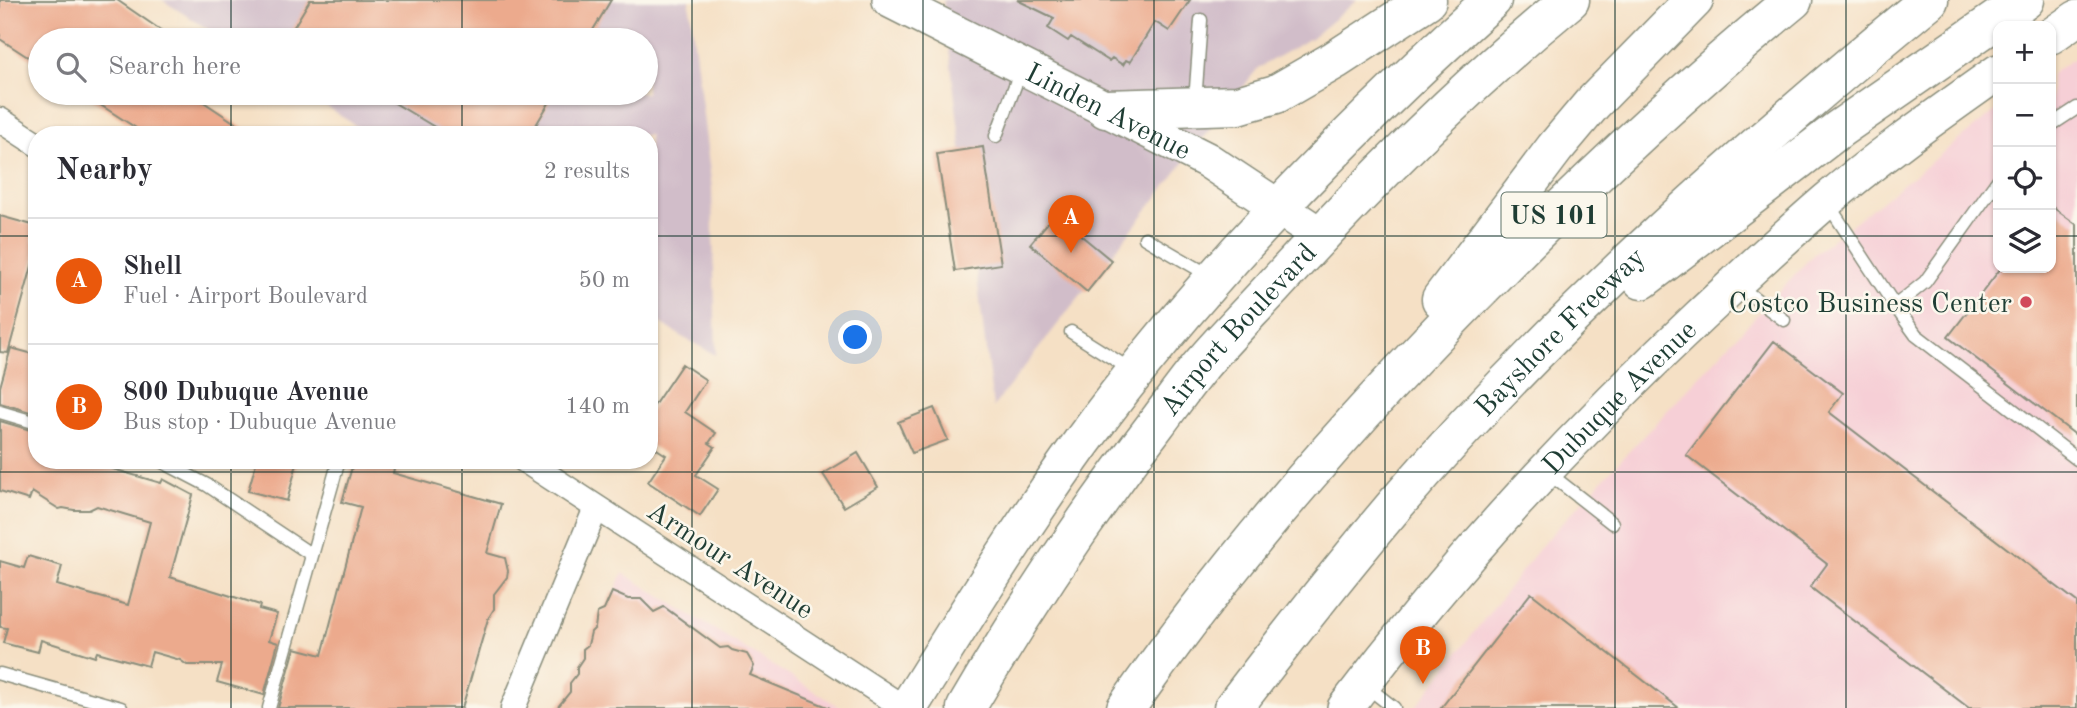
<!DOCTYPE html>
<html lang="en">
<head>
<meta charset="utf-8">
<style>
  :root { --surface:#fff; --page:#f7f7f7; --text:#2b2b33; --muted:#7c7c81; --line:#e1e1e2; --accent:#ea580c }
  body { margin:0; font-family:"Old Standard TT",serif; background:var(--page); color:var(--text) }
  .controls { position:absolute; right:21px; top:21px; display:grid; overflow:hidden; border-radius:14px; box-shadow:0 2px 5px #0004 }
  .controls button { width:63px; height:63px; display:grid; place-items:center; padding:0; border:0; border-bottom:2px solid var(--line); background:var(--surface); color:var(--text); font:35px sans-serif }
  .you { position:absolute; left:856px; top:338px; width:24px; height:24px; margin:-18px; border:5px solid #fff; border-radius:50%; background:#1a73e8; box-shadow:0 0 0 10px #1a73e833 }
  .badge { display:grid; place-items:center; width:46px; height:46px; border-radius:50%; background:var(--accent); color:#fff; font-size:23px; font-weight:700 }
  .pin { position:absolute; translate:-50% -58px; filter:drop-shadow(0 2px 4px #0008) }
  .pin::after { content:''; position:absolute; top:37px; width:24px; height:21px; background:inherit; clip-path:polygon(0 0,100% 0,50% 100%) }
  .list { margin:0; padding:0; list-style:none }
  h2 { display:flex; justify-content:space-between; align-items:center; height:91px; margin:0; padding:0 28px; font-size:30px }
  h2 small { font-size:23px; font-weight:400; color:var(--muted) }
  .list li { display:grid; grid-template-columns:46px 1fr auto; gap:21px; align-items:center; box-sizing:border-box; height:126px; padding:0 28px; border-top:2px solid var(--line) }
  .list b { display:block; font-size:26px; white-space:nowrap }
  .list p { margin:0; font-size:23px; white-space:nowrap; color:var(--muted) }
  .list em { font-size:23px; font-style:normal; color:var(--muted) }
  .icon { flex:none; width:38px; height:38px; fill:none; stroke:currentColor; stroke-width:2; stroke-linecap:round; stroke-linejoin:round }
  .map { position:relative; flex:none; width:2077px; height:708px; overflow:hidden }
  .search { position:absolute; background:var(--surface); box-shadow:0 2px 5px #0004; left:28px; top:28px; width:630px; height:77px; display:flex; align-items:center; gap:18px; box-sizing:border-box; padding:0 24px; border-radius:38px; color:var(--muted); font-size:26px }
  .panel { position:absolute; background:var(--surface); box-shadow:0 2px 5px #0004; left:28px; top:126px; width:630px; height:343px; border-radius:28px }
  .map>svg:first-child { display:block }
</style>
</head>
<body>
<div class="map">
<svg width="2077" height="708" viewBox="0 0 2077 708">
  <rect width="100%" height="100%" fill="#fbf7ec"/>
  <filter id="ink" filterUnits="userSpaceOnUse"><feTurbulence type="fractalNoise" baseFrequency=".0143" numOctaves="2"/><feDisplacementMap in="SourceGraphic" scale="14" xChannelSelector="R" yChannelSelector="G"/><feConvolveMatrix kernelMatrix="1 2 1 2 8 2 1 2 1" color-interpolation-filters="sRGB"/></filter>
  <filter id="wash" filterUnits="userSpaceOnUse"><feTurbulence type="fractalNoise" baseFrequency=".00686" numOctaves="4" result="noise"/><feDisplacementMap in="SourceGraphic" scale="28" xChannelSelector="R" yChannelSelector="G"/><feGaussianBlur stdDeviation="1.57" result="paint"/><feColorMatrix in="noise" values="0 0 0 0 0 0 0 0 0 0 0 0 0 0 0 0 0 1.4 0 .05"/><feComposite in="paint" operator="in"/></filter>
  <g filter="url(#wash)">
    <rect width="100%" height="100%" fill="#f5e0c5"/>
    <!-- built -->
    <path fill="#f6cfd6" d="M2077,56v652h-662l131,-168 267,-285 185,-146v159h53v-194z
      M623,573l217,134 -1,1h-272z"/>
    <!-- industrial -->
    <path fill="#d1bdc9" d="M162,0h527l23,189 4,166 -32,-17 -35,-23v-180h-279l-64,-42h340v-53h-421z
      M943,0h414l-46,38 -53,30 -265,339z"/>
    <g id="blocks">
      <!-- building -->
      <path fill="#ecaa8d" d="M0,0h117l58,40h-135v25l-40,-26z
        M310,0h301l-24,40h-301z
        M1017,0h173l-21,31 -14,-9 -25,40 -4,-2 -3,5 -11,-7 -3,3 -38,-24 -3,4 -20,-13 6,-10z
        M82,93h108l63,42h-106z
        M378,93h177l-25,42h-82z
        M983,147l18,117 -46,7 -18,-117z
        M2051,206l26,19v211l-129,-99 53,-69h50z
        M1055,214l57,47 -25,31 -57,-48z
        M0,216l36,10 -4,14 5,5v3l-29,105 -8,-1z
        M1774,341l69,52 -14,19 248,190v106h-108l-159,-121 17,-23 -141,-109z
        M11,348l26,7v59l-37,-11v-16z
        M682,364l24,16 -21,32 31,21 -7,10 6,4 -19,28 22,14 -18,27 -52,-34 18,-27 -17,-11v-31z
        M934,408l14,32 -36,13 -14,-31z
        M0,421l37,11v28h45l79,23 2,-4 30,16 -23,82 90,28 -1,4 18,5 -8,26 9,3 -14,52 -47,-13 5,-17h-35l-7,-5 -28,-8 -4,14 -51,-14 -2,5 -54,-17 -3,12 -35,-9 4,-15 -7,-1v-66l24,7 4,-12 34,10 -5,19 71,20 22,-83 -53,-16 -8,4h-15l-11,-2 -4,1 -27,-17 -3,8 -29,-9z
        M858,453l20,34 -34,20 -21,-33z
        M257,460h41l-11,41 -39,-10z
        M354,460h42l-3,13 108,31 -14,49 18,5 3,13 -1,6 -13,17v15l-6,10 -26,89h-184l17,-60 27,7 39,-148 -19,-5z
        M612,592l16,7h13l13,13 10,-5 56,41 8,-1 4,3 15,4 7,12 -4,9 80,33h-273l13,-16v-9l7,-9v-7l6,-9v-9l5,-4 3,-13 4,-4 2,-15 7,-3z
        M1531,593l148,115h-238z"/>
    </g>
  </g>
  <g filter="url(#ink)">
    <use href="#blocks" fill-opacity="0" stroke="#8a8e7c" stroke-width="2"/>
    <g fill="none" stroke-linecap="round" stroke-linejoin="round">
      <!-- lane casing -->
      <g stroke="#8a8e7c" stroke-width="15">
        <path id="lane" d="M1195,102l6,-82
          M2051,125l26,-17
          M996,136l26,-69
          M1828,204l67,102 30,-24 73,-102
          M1145,238l67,39
          M1737,285l47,35
          M1895,306l21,29 161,124
          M1071,332l62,39
          M0,412l37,11
          M159,460l48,25 105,70
          M1547,472l65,51
          M0,674l121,34
          M1366,686l28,22
          M269,708l70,-248"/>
      </g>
      <!-- street casing -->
      <g stroke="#8a8e7c" stroke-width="27">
        <path id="street" d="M0,120l37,24
          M524,460l380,248
          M513,708l83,-200"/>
      </g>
      <!-- secondary casing -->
      <g stroke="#8a8e7c" stroke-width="38">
        <g id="secondary">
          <path id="s1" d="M890,0l317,160 113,75"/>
          <path d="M2051,36l26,-18"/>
          <path id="s2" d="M1345,708c106,-141 226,-271 355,-392 41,-38 82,-77 125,-114 55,-47 114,-88 173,-130"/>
        </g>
      </g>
      <!-- primary casing -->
      <g stroke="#8a8e7c" stroke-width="41">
        <g id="primary">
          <path d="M1106,109l132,-4 38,-11 59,-34 92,-60"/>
          <path d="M908,708c56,-90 112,-180 174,-266 119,-163 261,-307 410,-442"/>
          <path id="s3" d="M966,708c58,-99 121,-194 191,-285 15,-20 29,-40 45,-59 23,-27 48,-52 72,-78 92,-101 190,-199 296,-286"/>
        </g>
      </g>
      <!-- highway casing -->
      <g stroke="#8a8e7c" stroke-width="41">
        <g id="highway">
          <path d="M1642,280l197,-151 186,-129"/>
          <path d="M1441,299l114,-151 37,-44 102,-104"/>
          <path d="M1126,708c111,-160 241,-306 378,-443 92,-93 188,-182 289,-265"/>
          <path id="s4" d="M1233,708c53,-69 106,-137 162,-203 160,-186 345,-350 534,-505"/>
        </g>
      </g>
      <!-- lane -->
      <use href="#lane" stroke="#fff" stroke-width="12"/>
      <!-- street -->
      <use href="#street" stroke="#fff" stroke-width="24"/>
      <!-- secondary -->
      <use href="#secondary" stroke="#fff" stroke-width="35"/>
      <!-- primary -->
      <use href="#primary" stroke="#fff" stroke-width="38"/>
      <!-- highway -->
      <use href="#highway" stroke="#fff" stroke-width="38"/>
    </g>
  </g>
  <!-- grid -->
  <path fill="none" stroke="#1f3d34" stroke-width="2" stroke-opacity="0.55" d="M231,0v40M462,0v40M692,0v708M923,0v708M1154,0v708M1385,0v708M1615,0v708M1846,0v708M231,93v42M462,93v42M0,236h37M649,236h1349M2051,236h26M231,460v248M462,460v248M0,472h2077"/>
  <!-- markers -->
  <circle fill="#d1495b" stroke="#fbf7ec" stroke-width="2.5" cx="2026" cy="302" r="7"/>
  <g text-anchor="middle" stroke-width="5" stroke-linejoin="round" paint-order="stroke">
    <!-- shield labels -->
    <rect fill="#fbf7ec" stroke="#61756b" stroke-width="2" x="1501.5" y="192.5" width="105" height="45" rx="5"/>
    <g font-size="26" font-weight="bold" fill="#1f3d34">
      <text x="1554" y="224">US 101</text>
    </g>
    <!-- street labels -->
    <g font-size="28" fill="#1f3d34" stroke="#fbf7ec">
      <text dy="10" stroke="none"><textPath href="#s1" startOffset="245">Linden Avenue</textPath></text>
      <text dy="10" stroke="none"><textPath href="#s3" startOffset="467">Airport Boulevard</textPath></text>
      <text dy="10" stroke="none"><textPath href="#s4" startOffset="499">Bayshore Freeway</textPath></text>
      <text dy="10" stroke="none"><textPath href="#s2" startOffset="415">Dubuque Avenue</textPath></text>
      <text transform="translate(731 559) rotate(33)" y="10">Armour Avenue</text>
    </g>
    <!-- poi labels -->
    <g font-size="28" fill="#1f3d34" stroke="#fbf7ec" text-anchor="end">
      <text x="2012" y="312">Costco Business Center</text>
    </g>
  </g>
</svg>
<div class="controls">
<button>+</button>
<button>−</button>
<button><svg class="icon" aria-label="locate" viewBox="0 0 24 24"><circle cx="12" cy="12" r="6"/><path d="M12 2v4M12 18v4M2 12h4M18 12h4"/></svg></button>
<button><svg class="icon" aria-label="layers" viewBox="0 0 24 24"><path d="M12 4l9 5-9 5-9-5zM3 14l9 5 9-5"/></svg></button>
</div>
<div class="you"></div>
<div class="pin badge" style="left:1071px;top:253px">A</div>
<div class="pin badge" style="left:1423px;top:684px">B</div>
<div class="search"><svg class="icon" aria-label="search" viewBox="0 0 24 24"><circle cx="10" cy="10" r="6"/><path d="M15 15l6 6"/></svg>Search here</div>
<section class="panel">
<h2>Nearby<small>2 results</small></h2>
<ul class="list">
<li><span class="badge">A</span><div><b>Shell</b><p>Fuel · Airport Boulevard</p></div><em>50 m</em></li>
<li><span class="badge">B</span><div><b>800 Dubuque Avenue</b><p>Bus stop · Dubuque Avenue</p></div><em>140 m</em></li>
</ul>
</section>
</div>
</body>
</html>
